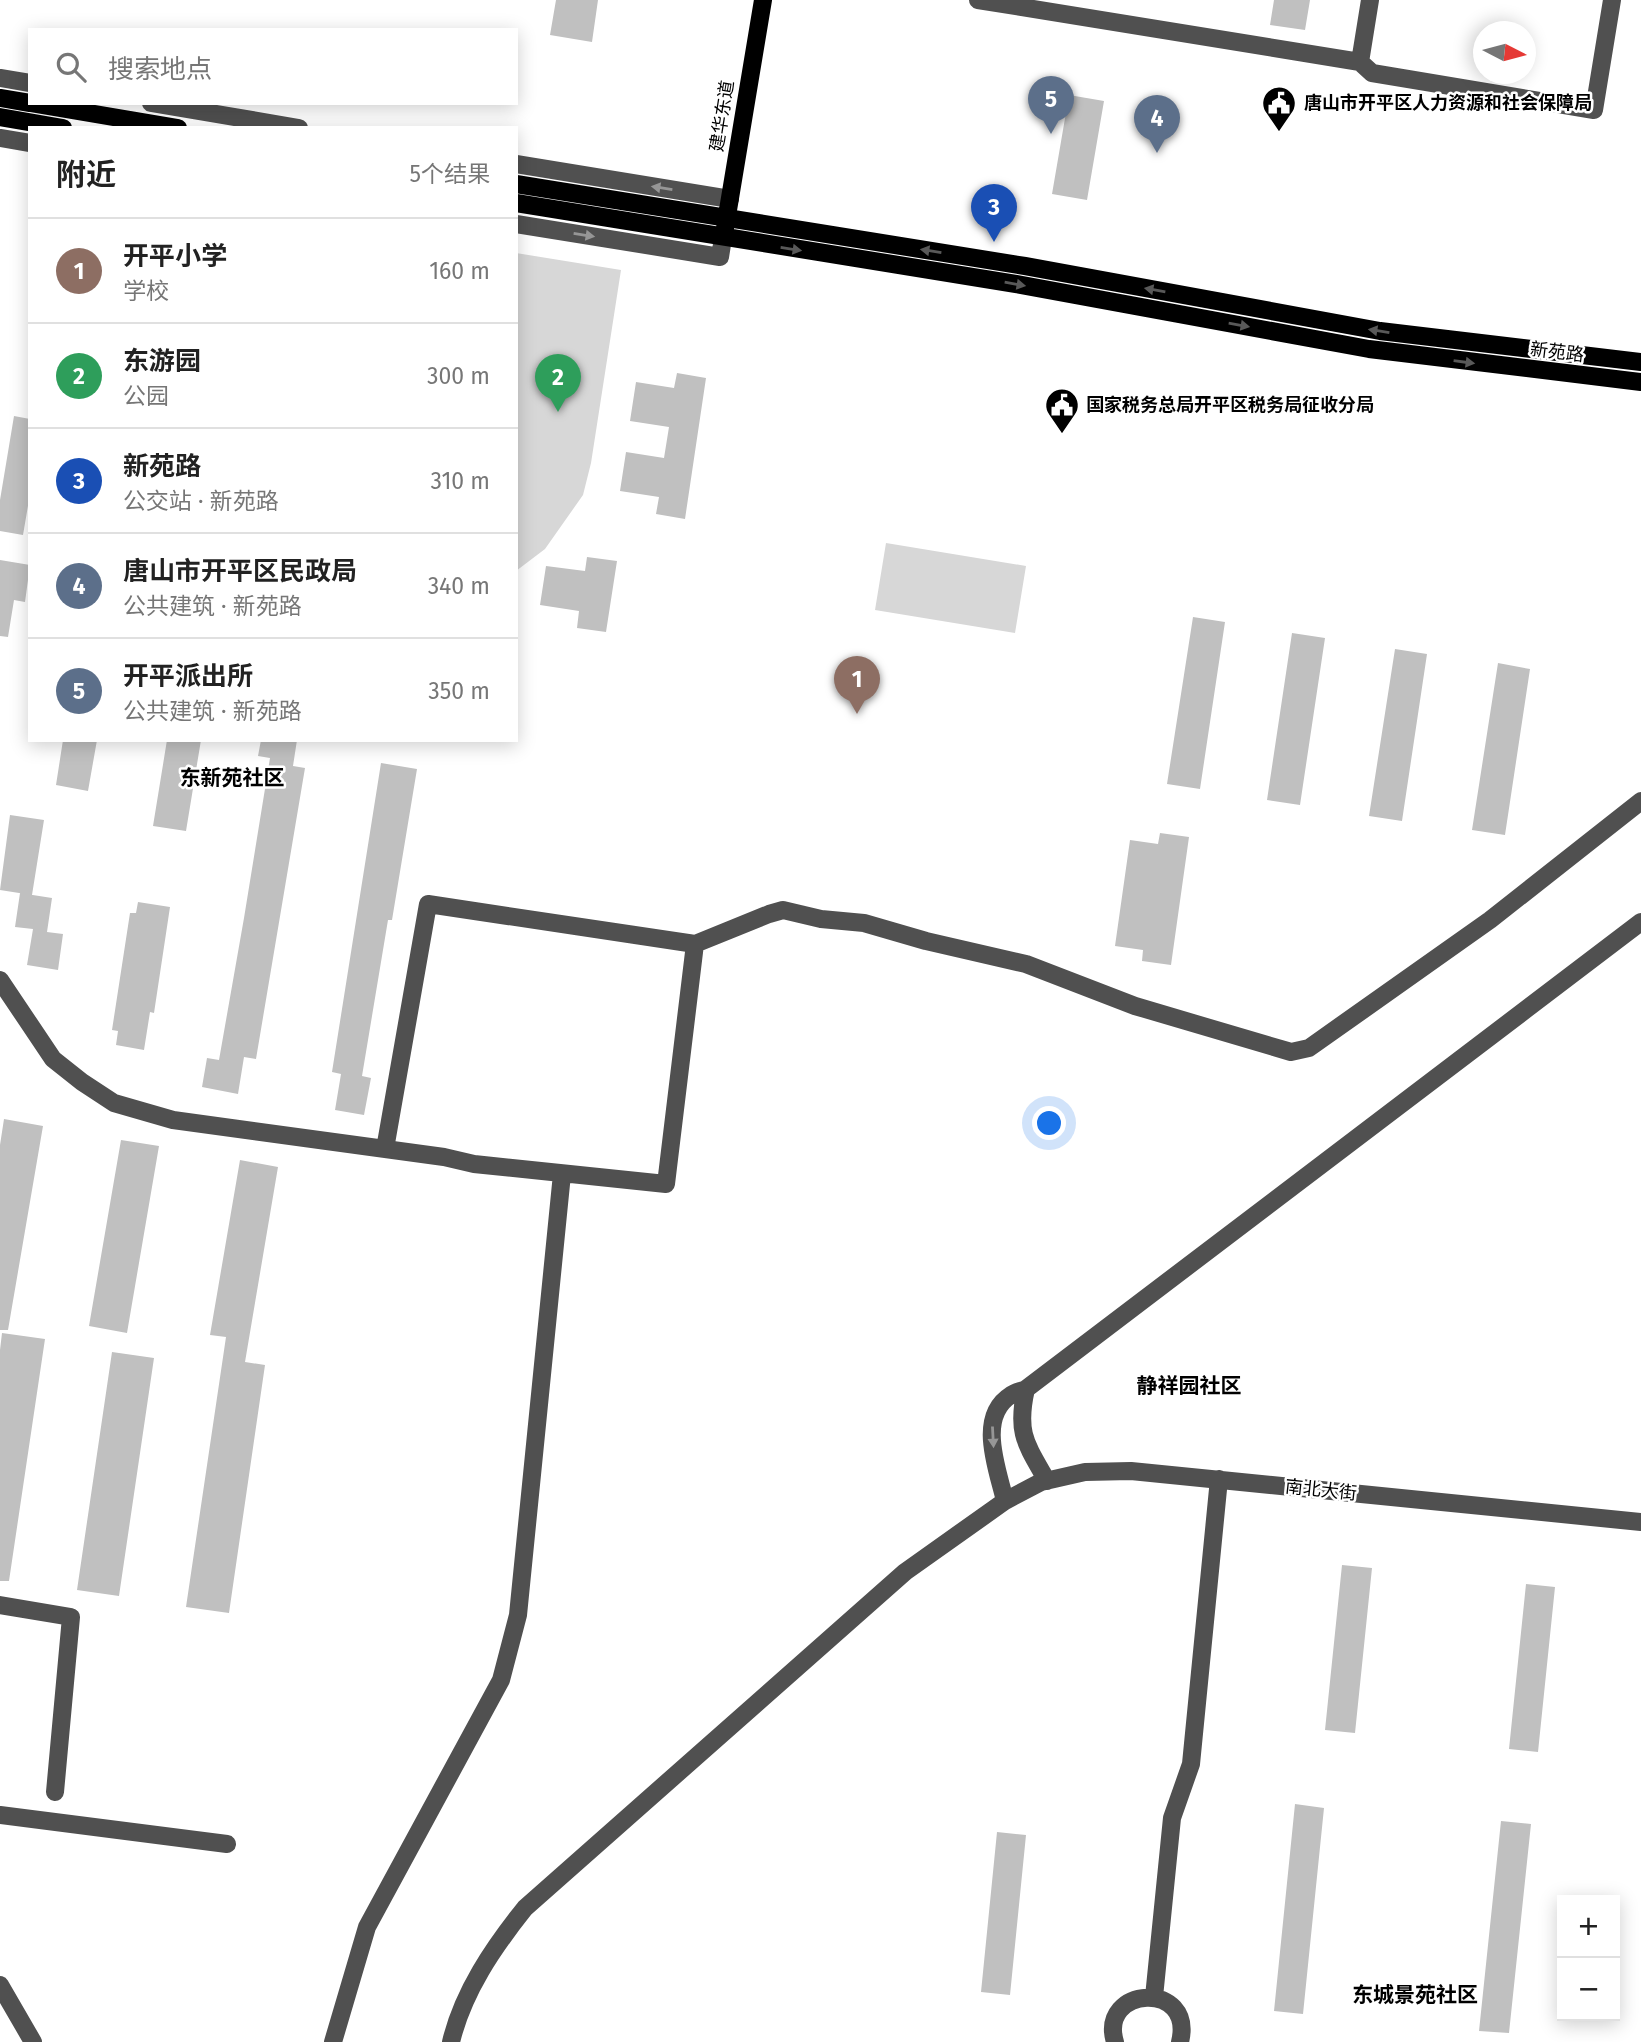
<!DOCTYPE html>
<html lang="zh">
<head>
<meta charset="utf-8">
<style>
  :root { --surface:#fff; --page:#f2f2f2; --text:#222; --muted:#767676; --line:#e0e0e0; --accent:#000 }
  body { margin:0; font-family:"Fira Sans","Noto Sans SC",sans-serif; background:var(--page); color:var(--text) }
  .controls { position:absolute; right:21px; bottom:21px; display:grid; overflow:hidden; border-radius:0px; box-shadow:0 4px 18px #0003 }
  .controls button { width:63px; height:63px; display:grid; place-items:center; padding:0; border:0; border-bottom:2px solid var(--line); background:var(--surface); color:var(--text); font:35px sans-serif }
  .compass { position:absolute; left:1473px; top:21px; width:63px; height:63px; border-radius:50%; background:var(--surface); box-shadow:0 4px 18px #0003; rotate:96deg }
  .you { position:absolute; left:1050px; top:1124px; width:24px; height:24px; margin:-18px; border:5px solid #fff; border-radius:50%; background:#1a73e8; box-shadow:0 0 0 10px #1a73e833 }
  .badge { display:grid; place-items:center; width:46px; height:46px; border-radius:50%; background:var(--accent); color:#fff; font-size:23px; font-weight:700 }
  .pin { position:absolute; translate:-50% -58px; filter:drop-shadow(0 2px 4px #0008) }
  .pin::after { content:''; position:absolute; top:37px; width:24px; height:21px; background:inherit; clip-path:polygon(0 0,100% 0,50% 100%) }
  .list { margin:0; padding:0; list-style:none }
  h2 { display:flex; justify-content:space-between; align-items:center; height:91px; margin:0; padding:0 28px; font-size:30px }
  h2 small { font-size:23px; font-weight:400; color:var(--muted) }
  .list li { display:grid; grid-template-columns:46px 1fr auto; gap:21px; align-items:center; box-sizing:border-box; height:105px; padding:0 28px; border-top:2px solid var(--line) }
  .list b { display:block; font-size:26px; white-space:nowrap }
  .list p { margin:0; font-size:23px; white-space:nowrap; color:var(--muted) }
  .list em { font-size:23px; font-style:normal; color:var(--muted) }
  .icon { flex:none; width:38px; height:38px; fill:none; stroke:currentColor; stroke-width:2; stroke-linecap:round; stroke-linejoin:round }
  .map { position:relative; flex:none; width:1641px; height:2042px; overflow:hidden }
  .search { position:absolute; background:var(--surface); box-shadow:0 4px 18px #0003; left:28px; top:28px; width:490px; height:77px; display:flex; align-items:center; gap:18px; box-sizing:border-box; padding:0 24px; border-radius:0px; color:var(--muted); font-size:26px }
  .panel { position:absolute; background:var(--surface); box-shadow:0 4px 18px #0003; left:28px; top:126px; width:490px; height:616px; border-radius:0px }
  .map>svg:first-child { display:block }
</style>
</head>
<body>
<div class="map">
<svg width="1641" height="2042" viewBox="0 0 1641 2042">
  <rect width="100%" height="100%" fill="#fff"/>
  <!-- green -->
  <path fill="#d7d7d7" d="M516,253l105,17 -30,193 -8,32 -38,54 -29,22z
    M886,543l140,23 -11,67 -140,-23z"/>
  <!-- building -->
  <path fill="#c0c0c0" d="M556,0h42l-6,42 -42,-7z
    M1274,0h36l-5,30 -35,-5z
    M1069,95l35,6 -17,99 -35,-6z
    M677,373l29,5 -21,141 -29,-5 3,-17 -39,-6 6,-39 38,6 5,-31 -39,-6 6,-39 38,6z
    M14,416l16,3v75l-7,41 -23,-4v-31z
    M587,557l30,4 -11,71 -29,-4 2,-17 -39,-6 6,-39 39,5z
    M0,560l30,5 -5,37 -11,-2 -6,37 -8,-1z
    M1193,617l32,5 -25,167 -33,-5z
    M1292,633l33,5 -25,167 -33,-5z
    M1395,649l32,5 -25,167 -33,-5z
    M1498,663l32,6 -25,166 -33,-5z
    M63,740h34l-9,51 -32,-6z
    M167,740h34l-15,91 -33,-5z
    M261,740h36l-4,26 12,2 -49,291 -12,-2 -6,37 -36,-7 5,-29 12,2 25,-142 26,-160 -12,-2z
    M381,763l36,6 -25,151h-4l-26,156 9,2 -7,37 -29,-5 6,-36 -9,-2z
    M10,815l34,5 -12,75 -32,-5z
    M1160,833l29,4 -18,128 -29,-4 1,-11 -28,-4 15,-106 28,4z
    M20,893l32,5 -5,34 16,2 -5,36 -31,-5 6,-36 -18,-2z
    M138,902l32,5 -16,106 -4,-1 -6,38 -28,-5 2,-14 -6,-1 18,-117h6z
    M4,1119l39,7 -35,204h-8v-185z
    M121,1140l38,6 -32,187 -38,-7z
    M240,1160l38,7 -33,195 20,3 -36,248 -43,-6 40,-270 -16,-2z
    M2,1333l43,6 -36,242h-9v-231z
    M112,1352l42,6 -35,238 -42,-6z
    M1342,1565l30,3 -17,165 -30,-3z
    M1526,1584l29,3 -17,165 -29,-3z
    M1295,1804l29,4 -21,206 -29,-3z
    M1501,1821l30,3 -22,209 -30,-2z
    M997,1832l29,3 -16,160 -29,-3z"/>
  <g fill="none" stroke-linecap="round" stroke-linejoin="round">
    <!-- minor -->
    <path stroke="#505050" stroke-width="18" d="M978,0l382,62 12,11 222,37 18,-110
      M1360,62l10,-62
      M0,78l30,5
      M151,103l148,25
      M0,138l30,5
      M516,164l214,35
      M516,224l204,33 3,-19
      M0,980l53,79 29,23 32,21 59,17 271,37 30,7 192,20 29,-240
      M385,1149l43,-245 267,40 74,-30 14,-4 38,9 43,4 62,18 100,23 109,42 156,46 18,-4 181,-128 151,-119
      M1026,1389c-10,44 0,55 21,92
      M1005,1501c-7,-31 -29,-84 6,-106 4,-3 10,-4 15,-6l615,-467
      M0,1605l71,12 -16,175
      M0,1815l227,29
      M0,1985l33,57
      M1154,1997l18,-179 19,-54 28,-285
      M333,2042l34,-115 134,-247 17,-65 44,-441
      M451,2042c12,-50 42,-94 74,-134l380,-336 100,-71 36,-19 44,-10 46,-1 510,51
      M1115,2042c-17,-56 80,-62 65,0"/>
    <!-- major -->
    <path stroke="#000" stroke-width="18" d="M0,98l30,5
      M30,103l148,25
      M0,117l63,11
      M516,184l509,82 355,65 261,31
      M516,203l500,81 353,65 272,33
      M725,228l38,-228"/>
  </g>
  <!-- one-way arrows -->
  <defs><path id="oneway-solid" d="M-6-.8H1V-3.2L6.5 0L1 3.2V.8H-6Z" transform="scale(1.75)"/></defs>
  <g fill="#969696">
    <use href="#oneway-solid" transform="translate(662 188) rotate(-171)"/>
    <use href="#oneway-solid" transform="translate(584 235) rotate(9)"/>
    <use href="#oneway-solid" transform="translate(993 1437) rotate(87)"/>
  </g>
  <g fill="#595959">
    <use href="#oneway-solid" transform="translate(791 249) rotate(9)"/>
    <use href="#oneway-solid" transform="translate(931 251) rotate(-171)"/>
    <use href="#oneway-solid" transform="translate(1015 284) rotate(10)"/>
    <use href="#oneway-solid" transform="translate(1155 290) rotate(-170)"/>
    <use href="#oneway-solid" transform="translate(1239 325) rotate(10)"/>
    <use href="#oneway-solid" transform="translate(1379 331) rotate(-171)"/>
    <use href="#oneway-solid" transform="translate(1464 362) rotate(8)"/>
  </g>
  <!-- icons -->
  <defs>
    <g id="civic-pin" transform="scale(1.75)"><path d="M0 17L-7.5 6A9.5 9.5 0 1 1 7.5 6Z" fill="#000" stroke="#fff"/><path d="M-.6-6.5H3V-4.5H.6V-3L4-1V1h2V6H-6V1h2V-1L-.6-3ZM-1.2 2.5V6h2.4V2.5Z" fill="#fff"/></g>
  </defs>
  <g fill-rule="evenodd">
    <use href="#civic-pin" x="1279" y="103"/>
    <use href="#civic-pin" x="1062" y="405"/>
  </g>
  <g text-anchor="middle" stroke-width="5" stroke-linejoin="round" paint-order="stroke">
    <!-- poi labels -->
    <g font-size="18" font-weight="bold" fill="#000" stroke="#fff" text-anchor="start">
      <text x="1304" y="109">唐山市开平区人力资源和社会保障局</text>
      <text x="1086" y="411">国家税务总局开平区税务局征收分局</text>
    </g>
    <!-- street labels -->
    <g font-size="18" fill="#000" stroke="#fff">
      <text transform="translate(722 116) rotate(-81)" y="6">建华东道</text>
      <text transform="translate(1557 352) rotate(7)" y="6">新苑路</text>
      <text transform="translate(1321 1490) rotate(6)" y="6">南北大街</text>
    </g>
    <!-- quarter labels -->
    <g font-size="21" font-weight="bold" fill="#000" stroke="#fff">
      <text x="232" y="785">东新苑社区</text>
      <text x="1189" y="1393">静祥园社区</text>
      <text x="1415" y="2002">东城景苑社区</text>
    </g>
  </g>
</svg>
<div class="controls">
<button>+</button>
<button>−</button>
</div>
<svg class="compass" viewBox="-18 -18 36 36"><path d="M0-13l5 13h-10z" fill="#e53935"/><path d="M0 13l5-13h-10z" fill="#767676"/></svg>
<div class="you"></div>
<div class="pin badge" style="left:857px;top:714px;background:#8d6e63">1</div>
<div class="pin badge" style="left:558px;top:412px;background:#2e9e5b">2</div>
<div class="pin badge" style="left:994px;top:242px;background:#1a4fb4">3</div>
<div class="pin badge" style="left:1157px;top:153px;background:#5c6f8a">4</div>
<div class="pin badge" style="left:1051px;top:134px;background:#5c6f8a">5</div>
<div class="search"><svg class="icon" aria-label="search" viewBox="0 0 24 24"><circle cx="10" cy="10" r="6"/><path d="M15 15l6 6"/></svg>搜索地点</div>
<section class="panel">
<h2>附近<small>5个结果</small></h2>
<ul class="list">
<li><span class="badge" style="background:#8d6e63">1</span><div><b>开平小学</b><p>学校</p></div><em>160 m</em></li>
<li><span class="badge" style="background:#2e9e5b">2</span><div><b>东游园</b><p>公园</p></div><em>300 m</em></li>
<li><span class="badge" style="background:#1a4fb4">3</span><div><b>新苑路</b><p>公交站 · 新苑路</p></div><em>310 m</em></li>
<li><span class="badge" style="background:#5c6f8a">4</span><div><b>唐山市开平区民政局</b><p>公共建筑 · 新苑路</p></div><em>340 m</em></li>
<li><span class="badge" style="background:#5c6f8a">5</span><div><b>开平派出所</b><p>公共建筑 · 新苑路</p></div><em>350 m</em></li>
</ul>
</section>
</div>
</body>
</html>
